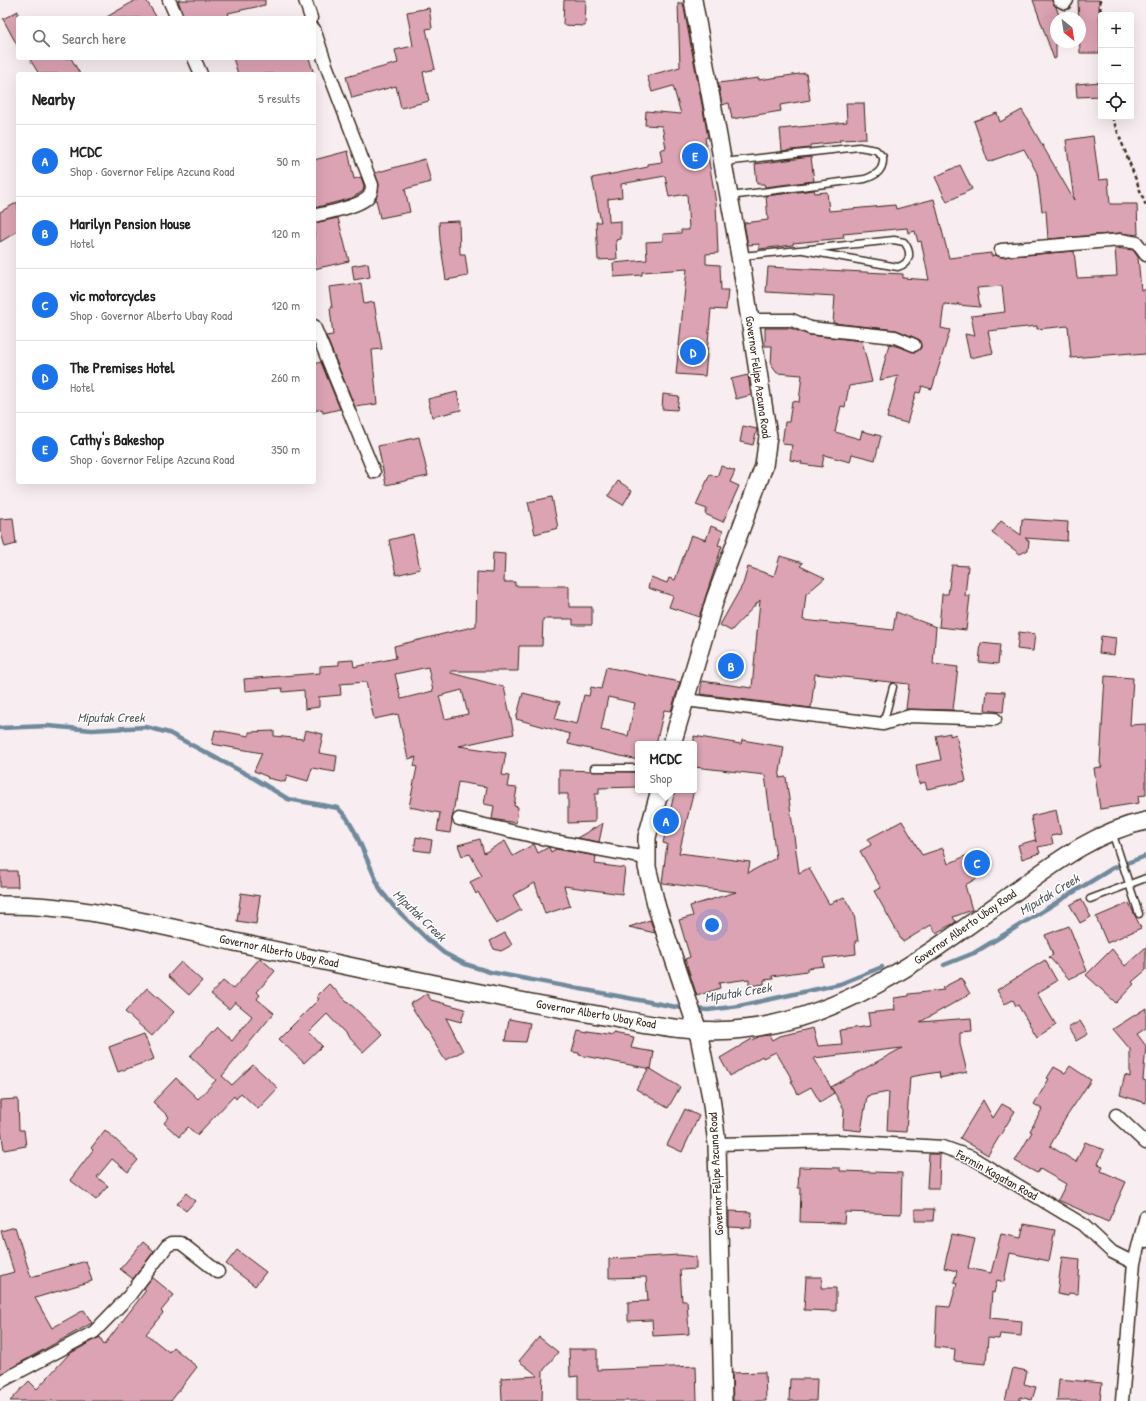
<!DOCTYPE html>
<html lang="en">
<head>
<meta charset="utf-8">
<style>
  :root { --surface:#fff; --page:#f6f6f6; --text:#222; --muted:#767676; --line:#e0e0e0; --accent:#1a73e8 }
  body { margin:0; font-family:"Patrick Hand",sans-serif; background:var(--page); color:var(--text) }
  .controls { position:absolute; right:12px; top:12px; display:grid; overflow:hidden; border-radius:4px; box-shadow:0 4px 16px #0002 }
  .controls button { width:36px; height:36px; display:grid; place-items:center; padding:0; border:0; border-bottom:1px solid var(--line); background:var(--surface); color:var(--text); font:20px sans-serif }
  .compass { position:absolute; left:1050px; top:12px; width:36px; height:36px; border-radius:50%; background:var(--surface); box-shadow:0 4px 16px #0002; rotate:150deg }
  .you { position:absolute; left:712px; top:925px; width:14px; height:14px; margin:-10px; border:3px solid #fff; border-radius:50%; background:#1a73e8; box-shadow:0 0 0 6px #1a73e833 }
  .badge { display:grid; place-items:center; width:26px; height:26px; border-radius:50%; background:var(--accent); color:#fff; font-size:13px; font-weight:700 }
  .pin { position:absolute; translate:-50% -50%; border:2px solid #fff; box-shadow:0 1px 4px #0006 }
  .popup { position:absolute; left:635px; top:741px; width:62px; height:52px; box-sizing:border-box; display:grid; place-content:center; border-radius:4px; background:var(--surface); filter:drop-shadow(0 1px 3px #0005); font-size:13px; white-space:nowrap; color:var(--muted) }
  .popup b { font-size:15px; color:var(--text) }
  .popup::after { content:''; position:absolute; left:50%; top:100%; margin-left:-8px; border:8px solid transparent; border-top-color:var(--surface) }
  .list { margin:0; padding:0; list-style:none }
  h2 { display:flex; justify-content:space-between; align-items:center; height:52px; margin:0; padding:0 16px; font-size:17px }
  h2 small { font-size:13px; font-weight:400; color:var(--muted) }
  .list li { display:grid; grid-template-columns:26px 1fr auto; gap:12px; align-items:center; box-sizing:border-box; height:72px; padding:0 16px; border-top:1px solid var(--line) }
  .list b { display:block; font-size:15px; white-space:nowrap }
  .list p { margin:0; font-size:13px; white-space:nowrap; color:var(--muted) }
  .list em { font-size:13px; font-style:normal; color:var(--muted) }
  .icon { flex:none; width:22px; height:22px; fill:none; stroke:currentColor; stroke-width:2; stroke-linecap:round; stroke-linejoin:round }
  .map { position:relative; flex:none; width:1146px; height:1401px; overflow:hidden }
  .search { position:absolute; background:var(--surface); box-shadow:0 4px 16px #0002; left:16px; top:16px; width:300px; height:44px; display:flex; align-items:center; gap:10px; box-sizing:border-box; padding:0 14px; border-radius:4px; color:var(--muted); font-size:15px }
  .panel { position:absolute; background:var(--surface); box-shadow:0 4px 16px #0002; left:16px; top:72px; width:300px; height:412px; border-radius:4px }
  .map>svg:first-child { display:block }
</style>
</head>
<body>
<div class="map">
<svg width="1146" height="1401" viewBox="0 0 1146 1401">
  <rect width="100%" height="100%" fill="#f8edf0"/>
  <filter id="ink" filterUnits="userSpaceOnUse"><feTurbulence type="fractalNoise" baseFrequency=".025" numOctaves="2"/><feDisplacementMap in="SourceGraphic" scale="8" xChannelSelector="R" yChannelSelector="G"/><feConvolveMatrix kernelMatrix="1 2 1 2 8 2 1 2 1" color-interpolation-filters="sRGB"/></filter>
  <g filter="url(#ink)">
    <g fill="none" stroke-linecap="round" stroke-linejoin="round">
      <!-- stream -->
      <path stroke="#6f8a9c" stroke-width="4.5" d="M0,728l48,-2 44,4 54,-3 23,6 81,43 38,23 50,9 9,10 8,14 26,59 14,17 32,31 17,14 21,11 25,8 197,37
        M944,965l30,-12 139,-85 33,-12
        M694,1009l14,1 31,-4 101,-22 42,-17"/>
    </g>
    <!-- building -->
    <path fill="#dca3b4" stroke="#3b2a1e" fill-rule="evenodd" d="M136,0h10l11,18h-52z
      M178,0h87v5l-37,8 2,5h-46z
      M564,0h22l-1,26 -22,-1z
      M1033,0h19l4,7 4,11h-4v40l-2,1z
      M1078,0h21l1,53h-20z
      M678,3h5l25,134 -3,1 11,65 2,50 -12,1v10l14,1 1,25h7l-2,20 -15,-1 -6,67 -29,-2 11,-105 -45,3v3l-28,2 -1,-14 34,-3 -1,-18 17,-1v-7l18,-1v-3h8l-2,-36 -18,3 -4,-21 -44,8 1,13 -14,2v2l1,21 12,-1v18l-5,1 1,19 -19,1 -2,-38h5l-9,-44 56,-11v-3l14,-2 -2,-12 6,-2 -4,-22 -17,-1 1,-14 35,3 -8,-28 -21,6 -5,-16 33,-9z
      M429,8l3,20 -6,1 9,40 -12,3 6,29 -28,7 -5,-22 -44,12 -6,-21 52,-14 -3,-13 18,-4 -6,-34z
      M18,11v36l-15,-28z
      M29,58h42l9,16h-41z
      M233,58h76l5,16h-76z
      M806,73l4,27 -30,5 1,6 -49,8 -3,-16 -7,2 -4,-22 41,-5v2z
      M1101,82v14l-24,1 -1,-13z
      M846,103h18l2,36 -27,1 1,2 -30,3v3l-28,3 -2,-22 67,-7z
      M1022,110l52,90 -8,-60 27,-4 6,44 9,-1 2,25h27l1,31 -17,-2 -73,6 -2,-28h-4l-5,-38 -13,-24 -36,13 -14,-41 23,-8 3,9z
      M348,151l6,28 7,-2 3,9 -1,5 -11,7 -38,10v-48z
      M811,157l3,24 -49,6 -1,-3h-7l-2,-20z
      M425,159l6,23 -26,7 5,23 -30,6 -4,-19 3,-14 -4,-12z
      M960,165l12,24 -25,13 -12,-25z
      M814,190l1,3 12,-1 2,19 66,-6 1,4 38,-10 15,59 42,-5v3l5,-1 6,2 72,-6 3,27 40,-2 -2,-28 18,2 5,7 3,33h5v64l-14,1v-2l-61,5 -3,-32 -31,3v-3l-49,5 5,22 -23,5 -5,-24 10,2 -4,-20 34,-4 -3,-26 -25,2 3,19 -22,-2v-2l-1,2 -13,-1 -3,24 9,2 -18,59 -10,-3 -2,7 -4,-1 -9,31 -20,-5 11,-42 -18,4 9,-36 26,8 6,-4 -1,-8 -24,-10 -63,-7 2,-27 -69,-4 2,-25 135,7v4l26,2 -8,-39 -3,1 -3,-11 -7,2 -1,-5 -64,6 1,4 -51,5v2l-34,4v-5l-11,1 -4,-22 24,-3 -2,-24z
      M18,202v29l-18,11v-30z
      M338,218l11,43 -35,8v-46z
      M459,221l1,33h5l3,22 -22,4 -6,-40 -1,-18z
      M368,263l2,14 -16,3 -2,-14z
      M361,283l3,21 10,-2 8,47 -10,1 5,54 -22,3 -29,-71 7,-1 -3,-27h2l-3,-21z
      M765,328h25l19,7 53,6 10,41 -23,4 -4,21 -4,-1 -6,26 25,7 2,-8 19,5 -6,24 -23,-6 -2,8 -26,-7 -2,12 -21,-3 1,-2 -12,-2 2,-15 -10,-1 3,-22h4l3,-21 7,1 3,-27 -25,-2 -6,-8 1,-19h-7z
      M321,362l19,47 -17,4 -1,-4 -8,2v-47z
      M748,375l3,20 -15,4 -5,-20z
      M457,392l4,18 -29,7 -4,-18z
      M663,394l16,2 -2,14 -15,-1z
      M743,426l14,3 -4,16 -13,-3z
      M419,437l9,39 -42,9 -8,-39z
      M721,466l14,5 -5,11 9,4 -16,36 -18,-8 2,-5 -11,-4 14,-31 7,3z
      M618,481l14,9 -9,15 -15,-9z
      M552,497l6,31 -23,6 -7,-32z
      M13,518l3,26 -11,3 -5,-18v-10z
      M1022,519l46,3 -1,19 -42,-3 4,3 -1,9 -8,4 -28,-21 9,-12 20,14z
      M711,526l12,5 -5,14 4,1 -23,71 -30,-10 4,-11 -25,-8 3,-11 16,6 2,-5 6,2 16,-45 15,5z
      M413,534l7,35 -24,6 -7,-35z
      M493,553l12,1 -1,28h11v4h54v21h23v18h-19v-6h-30l-1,27h-23l-1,25h-67v2l53,14 10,47 -55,12 47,7 -4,22 7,1 -2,11 10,1 -3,18 4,1 -2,16 -24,-4 2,-13 -10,-2 3,-17 -29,-5 -8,51 -13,-2 3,-18 -31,-6 8,-40 -3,-1 2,-9 -8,2 -10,-45 -24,5 -8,-37 -26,2 1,11 -22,2v10l-14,2 -1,-19 -21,2 -1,-4 -37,3 -1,-12 76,-6v-7l19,-1v-4l14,-1 1,7 42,-9 -2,-12 82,-20 1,-54 15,1zM428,667l5,24 -32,8 -6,-25zM462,690l6,24 -23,5 -6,-23z
      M780,556l23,7 -3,3 25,12 -19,16 -3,26 90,10 3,-18 40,15 -3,37 25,3 -5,43 -47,-1 3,-25 -94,-10 -4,34 -111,-14 2,-13 50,7 8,-88 -29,31 -11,-6 23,-41 5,-17 26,9z
      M952,565l16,1 -3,30h5l-4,34 -27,-3 3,-33h6z
      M1019,632l16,2 -2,17 -16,-2z
      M1101,636l15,2 -2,17 -15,-2z
      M981,643l19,2 -2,19 -19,-2z
      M606,667l74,15 -9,29 -7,-1 -8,34h-18v16l-70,-16 2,-10 -54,-15 7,-26 37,9 -5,17 22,5 7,-29 5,1 2,-9 10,2zM608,697l27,6 -7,33 -27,-6z
      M1105,676l28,2 -3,47 16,-1v71l-8,1 1,7 -39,6 -6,-41 8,-1 -2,-4z
      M987,691l18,1 -2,20 -18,-2z
      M215,730l34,6v-4l25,-1v5l29,3 2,-9 18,4 -4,19 18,3 -2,16 -23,-4 -4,13 -21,-6 -2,7 -18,-4 1,-1 -14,-6 8,-18 -50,-9z
      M950,733v3l6,-2 10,47 -39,8 -2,-7 -6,2 -3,-19 25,-5 -5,-24z
      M694,736l47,8 1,-4 42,7 -5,31 7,-1 13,96 10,-5 20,36 15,-7 10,17 4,27h-3l1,13 -33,4 1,8 -17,2v3l-35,5 1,3 -9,1v4l-15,2v-7l-30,4 1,5 -23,8 -12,-37 5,-2 -11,-37 14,-4 -3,-10 46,-14 -74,-9 5,-39 -4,-1 12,-53h19l-15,63 71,9 -2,11 28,-15 -11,-83 -71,-8z
      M559,770l79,2v15l-39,1v6h-4v28l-27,1v-29h-9z
      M1056,810l5,24 -10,2 2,8 -15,3 2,6 -18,6 -4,-14 17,-5 1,2 -5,-26z
      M902,821l20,34 21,-7 5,16 28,-13 14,20 -25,14 7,25 -19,7 3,5 -20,11 -5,-8 -28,17 -29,-51 7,-3 -21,-37 11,-6 -3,-6z
      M603,823l-4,19 -22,-4z
      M416,837l16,3 -2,12 -16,-2z
      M480,839l4,14 21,-12 8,15 21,-12 4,9 11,-6 2,5 5,-3 40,7 -1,8 30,4 -3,26 -58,-8 6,20 -25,8 -10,-31 -22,12 8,15 -25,14 -18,-32 -2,2 -6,-12 12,-6 -12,-22 -8,2 -4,-11z
      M0,871h17l1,16h-18z
      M241,893l19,3 -4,28 -19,-3z
      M1081,899l10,18 -11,6 -10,-18z
      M1129,903l12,25 -34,15 -11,-26z
      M650,920l5,13 -26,-6z
      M1069,926l18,45 -18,8 -20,-22 4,-2 -8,-20z
      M505,933l7,12 -11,6 -7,-2 -4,-8z
      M1146,947v23l-14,12 2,2 -18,19 -30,-28 26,-26 13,17z
      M260,958l15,13 -18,21 3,3 -3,4 17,14 -52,63 10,9 21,-20 25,23 -20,21 -17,-16 -5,6 -2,-3 -37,39 -9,-8 -9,10 -15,-14 5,-6 -16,-15 23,-24 22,21 18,-19 -26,-24 27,-29 15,14 20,-25 -17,-14 -6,7 -18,-15 12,-13 10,8z
      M1045,960l12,21 -20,12 19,32 -19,12 -19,-32 -2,1 -3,-6 -8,4 -8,-14z
      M181,962l21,19 -13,14 -21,-19z
      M961,978l9,16 -50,28 51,-4 1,13 -12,1v12l7,28 -27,6 -1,-6 -29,5 -4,55 -19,-1 2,-39 -22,4 -6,35 -18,-2 1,-20 -13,-22 71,-39 -88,10 20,35 -14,9 -9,-15 -13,7 -7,-13h2l-17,-29 -13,6 -1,-2 -32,20 -10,-18 32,-19 1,1 7,-4 10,-1 3,5 7,-4 33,-8 5,18 24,-2 -2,-14 30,-4 -2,-13 27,-3 -1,-12 15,-2v-2l35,-4 -2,-2z
      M329,984l53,50 -19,18 -36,-38 -18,18 13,14 -18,17 -25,-24 40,-40 -3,-2z
      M147,988l27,24 -22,24 -27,-24z
      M427,994l4,6 34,9 -4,13 -15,-4 17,33 -18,9 -35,-56z
      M1146,1008v20l-9,6 9,12 -3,34 3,1v22l-26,-8 5,-20 5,2v-28l-17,-20z
      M509,1019l21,4 -4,19 -21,-1z
      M1080,1021l8,13 -12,7 -8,-13z
      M578,1031l10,2v-2l25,4v-2l21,4 -3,11 23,4 -3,17 -72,-14v-2l-7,-1z
      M144,1034l10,25 -36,13 -9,-25z
      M1070,1066l21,14 -26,39 -15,27 26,16 9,-20 19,8 -6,14 5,2 -2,5 25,11 -18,40 -50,-22 8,-16 -26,-15 -3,4 -22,-12 17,-29 -2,-1 12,-22 -8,-5 15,-25 -2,-1 7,-11 11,6z
      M649,1068l31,19 -12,21 -32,-19z
      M18,1099l1,31h5l2,16 -22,4 -4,-27v-23z
      M983,1100l10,18 9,-14 13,7 -27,44 -28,-17z
      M685,1109l14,7 -17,36 -15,-7z
      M105,1130l33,30 -10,12 -16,-13 -15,18 11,9 -12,14 -26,-20 23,-30 -2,-2z
      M929,1154h11l-1,34h-12z
      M799,1167l41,1v3l62,2 -1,41 -56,-2 -1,11 -44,-1 1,-34h-3z
      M186,1193l9,8 -9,10 -9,-7z
      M915,1209h19l-1,12h-18z
      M729,1211l23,1 -1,16 -22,-1z
      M1024,1224l31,6 -6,31 -39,-8 -6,29 -7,-2 -3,13 -2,-1 -2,26 32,3 -1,15 -21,-2 -1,5 -11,-1 -2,26 -32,-3 1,-12 -20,-2 2,-41 13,1 7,-24 -3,-1 3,-11 -13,-3 8,-34 23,5 -7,29 23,5 10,-39 20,4z
      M15,1227l16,50 55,-16 6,20 -57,17 17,30 32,-18 8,13 -92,51v-98l14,-4 -13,-41z
      M143,1242l11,9 -21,28 -13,-10z
      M237,1250l29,22 -11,14 -29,-22z
      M679,1255l17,2v12l-16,1 2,31h5l2,33 -36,2 -1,-16 -24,1v-19l20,-1 -2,-24 -37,1v-19z
      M1062,1257l18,2 -2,35 -9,-1 -1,3 -11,-2z
      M152,1277l22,18 -13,16 2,2 -17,21 23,18 4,-5 24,20 -26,34h-161l19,-20 8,8 32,-35 31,-17 4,8 40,-52 2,-3 -2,-2z
      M806,1277h16l-1,11h15v23l-32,-1z
      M539,1337l19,15 -15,19 -1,30h-40l-1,-23 37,-2 -19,-15z
      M569,1349h28v21l99,-4 1,35h-119v-25l-8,1z
      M1013,1368l14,3 -3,13 12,3 -4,13 -12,-3v4h-15z
      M765,1372l1,29h-33l-1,-28z
      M790,1379h27l-1,22h-27z
      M1059,1379l43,4 -2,18h-43z"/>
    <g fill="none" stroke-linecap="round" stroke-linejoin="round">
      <!-- lane casing -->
      <g stroke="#3b2a1e" stroke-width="9">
        <path id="lane" d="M723,162l136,-15 17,3 7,7c1,13 -6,18 -18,22l-135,17
          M742,256l152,-16 10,2c8,10 7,21 -6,25l-95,-17
          M883,724l10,-37
          M594,768h44
          M1112,832l27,82
          M1090,899l56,-21"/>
      </g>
      <!-- street casing -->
      <g stroke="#3b2a1e" stroke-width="15">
        <path id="street" d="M169,0l8,18
          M305,0l6,18
          M1059,0l6,3 2,-3
          M314,29l12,36 46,120c0,5 -1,10 -6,14 -12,9 -38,13 -52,17
          M194,58l7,16
          M1001,250l120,-10 16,3 9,12
          M751,320h41l18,8 85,9 19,8
          M314,326l60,146
          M685,700l198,24 27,-8 85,3
          M459,819l95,22 92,17
          M1116,1115l30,28
          M717,1144l121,-3 105,6 28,10 111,67 30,28 22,11
          M1139,1243l7,-27
          M0,1382l94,-50 35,-36 38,-50 5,-3h9l37,29
          M1122,1401l12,-138 5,-20 7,-2"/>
      </g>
      <!-- secondary casing -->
      <g stroke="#3b2a1e" stroke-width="20">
        <path id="secondary" d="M672,744l43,-145 49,-133 4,-30 -28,-180 -47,-256
          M660,790l-13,47v30l10,41 41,123 13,66 6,47 6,257
          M0,905c78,-1 159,20 235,37 113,24 226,49 340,69 56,9 113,25 169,18 101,-11 185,-75 264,-132 43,-31 85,-65 138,-76"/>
      </g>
      <!-- path -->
      <path stroke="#3b2a1e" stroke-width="2.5" stroke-dasharray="4 3" stroke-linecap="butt" d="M1100,0l1,25
        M1112,117l34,89"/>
      <!-- lane -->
      <use href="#lane" stroke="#fff" stroke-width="6"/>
      <!-- street -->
      <use href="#street" stroke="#fff" stroke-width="12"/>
      <!-- secondary -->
      <use href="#secondary" stroke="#fff" stroke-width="17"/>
    </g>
  </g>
  <g text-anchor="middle" stroke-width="3" stroke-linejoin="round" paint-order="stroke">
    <!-- street labels -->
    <g font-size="12" fill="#3b2a1e" stroke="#fff">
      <text transform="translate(758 377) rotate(82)" y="4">Governor Felipe Azcuna Road</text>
      <text transform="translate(965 927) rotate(-35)" y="4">Governor Alberto Ubay Road</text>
      <text transform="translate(279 951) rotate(12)" y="4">Governor Alberto Ubay Road</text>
      <text transform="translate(596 1014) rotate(10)" y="4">Governor Alberto Ubay Road</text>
      <text transform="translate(716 1174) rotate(-93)" y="4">Governor Felipe Azcuna Road</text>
      <text transform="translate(997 1175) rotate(29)" y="4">Fermin Kagatan Road</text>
    </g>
    <!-- water labels -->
    <g font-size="13" font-style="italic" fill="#555a5d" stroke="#fff">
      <text x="111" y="722">Miputak Creek</text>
      <text transform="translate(1049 894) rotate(-31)" y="5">Miputak Creek</text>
      <text transform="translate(420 915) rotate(44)" y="5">Miputak Creek</text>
      <text transform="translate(738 992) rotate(-9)" y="5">Miputak Creek</text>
    </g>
  </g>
</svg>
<div class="controls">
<button>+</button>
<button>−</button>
<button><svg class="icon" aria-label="locate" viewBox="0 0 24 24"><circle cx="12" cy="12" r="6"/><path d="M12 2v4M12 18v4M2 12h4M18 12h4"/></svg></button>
</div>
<svg class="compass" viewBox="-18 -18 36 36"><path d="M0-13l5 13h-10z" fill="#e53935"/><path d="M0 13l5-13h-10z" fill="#767676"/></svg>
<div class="you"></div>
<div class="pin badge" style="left:666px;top:821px">A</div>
<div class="popup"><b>MCDC</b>Shop</div>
<div class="pin badge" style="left:731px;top:666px">B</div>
<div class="pin badge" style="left:977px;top:863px">C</div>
<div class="pin badge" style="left:693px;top:352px">D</div>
<div class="pin badge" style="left:695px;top:156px">E</div>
<div class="search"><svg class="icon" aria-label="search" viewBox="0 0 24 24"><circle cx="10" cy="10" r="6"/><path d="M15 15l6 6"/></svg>Search here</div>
<section class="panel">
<h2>Nearby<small>5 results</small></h2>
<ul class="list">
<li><span class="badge">A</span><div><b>MCDC</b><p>Shop · Governor Felipe Azcuna Road</p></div><em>50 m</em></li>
<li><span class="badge">B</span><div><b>Marilyn Pension House</b><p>Hotel</p></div><em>120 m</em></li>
<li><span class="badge">C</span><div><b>vic motorcycles</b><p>Shop · Governor Alberto Ubay Road</p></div><em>120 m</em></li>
<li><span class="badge">D</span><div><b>The Premises Hotel</b><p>Hotel</p></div><em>260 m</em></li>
<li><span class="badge">E</span><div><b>Cathy's Bakeshop</b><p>Shop · Governor Felipe Azcuna Road</p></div><em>350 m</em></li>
</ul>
</section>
</div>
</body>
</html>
